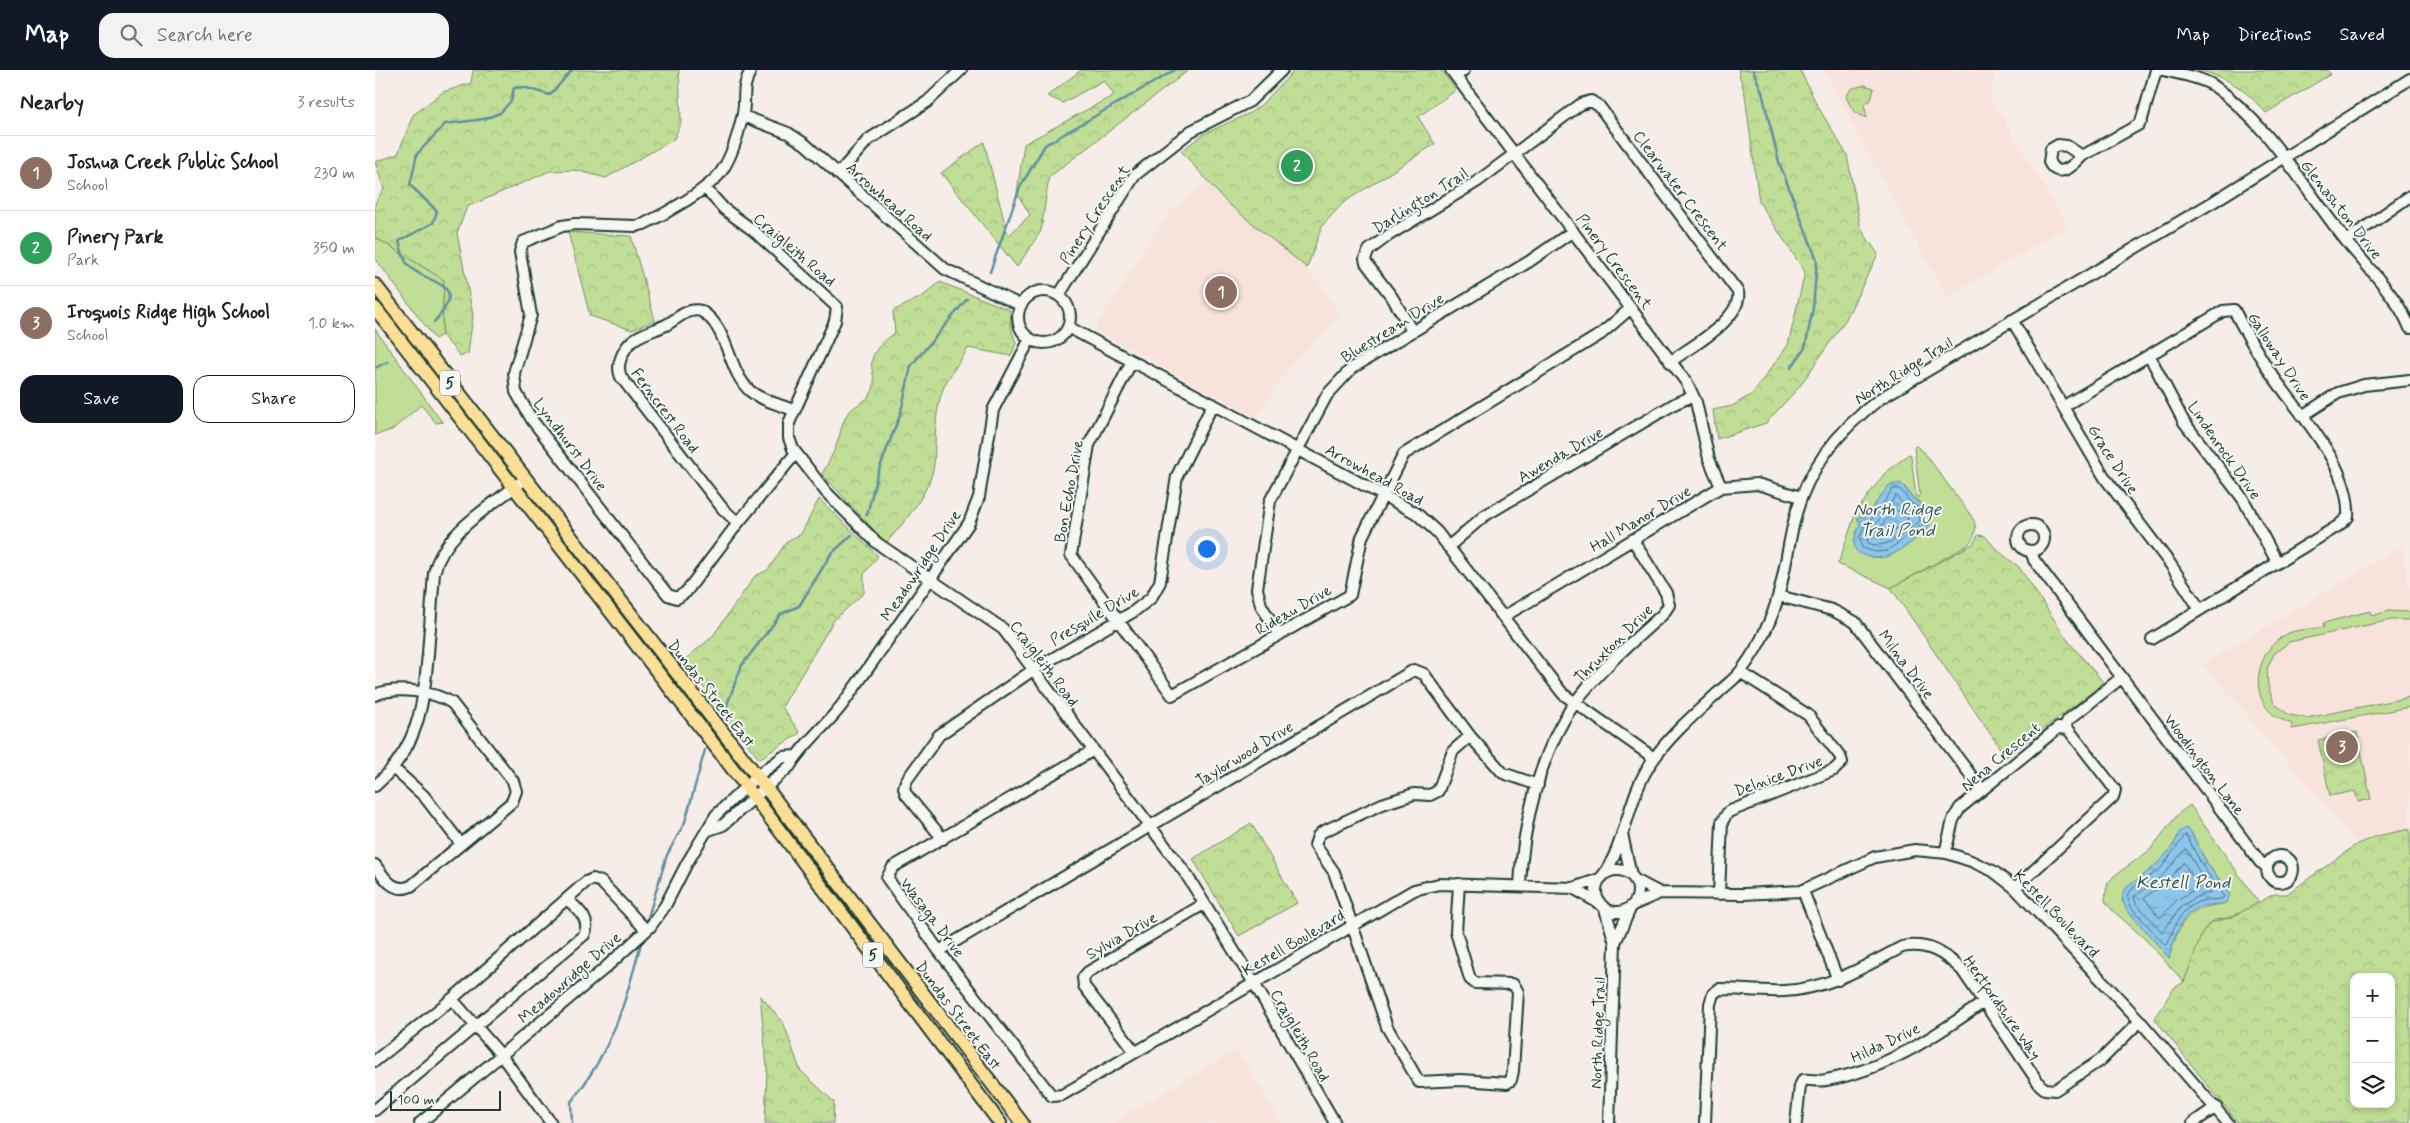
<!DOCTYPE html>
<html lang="en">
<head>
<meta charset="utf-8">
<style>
  :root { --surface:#fff; --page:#f2f2f2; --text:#222; --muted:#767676; --line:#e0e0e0; --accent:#111827 }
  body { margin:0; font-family:Mynerve,sans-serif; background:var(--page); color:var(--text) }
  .controls { position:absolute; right:15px; bottom:15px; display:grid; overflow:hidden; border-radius:10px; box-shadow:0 2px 8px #0003 }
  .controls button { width:45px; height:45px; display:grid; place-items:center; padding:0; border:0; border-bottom:1px solid var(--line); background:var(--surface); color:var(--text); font:25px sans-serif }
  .scale { position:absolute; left:15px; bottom:12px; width:111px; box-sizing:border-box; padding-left:5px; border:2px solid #1f3d34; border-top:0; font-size:14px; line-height:18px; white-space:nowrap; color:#1f3d34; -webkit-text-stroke:4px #f6f6f2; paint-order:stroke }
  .you { position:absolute; left:831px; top:478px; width:18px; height:18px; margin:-12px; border:4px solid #fff; border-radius:50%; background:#1a73e8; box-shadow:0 0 0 8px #1a73e833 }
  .badge { display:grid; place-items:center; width:32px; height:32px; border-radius:50%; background:var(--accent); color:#fff; font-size:16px; font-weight:700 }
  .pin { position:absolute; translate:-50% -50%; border:2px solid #fff; box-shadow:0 1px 5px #0006 }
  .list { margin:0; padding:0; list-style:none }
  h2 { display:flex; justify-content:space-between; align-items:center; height:65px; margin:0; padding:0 20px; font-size:21px }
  h2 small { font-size:16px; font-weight:400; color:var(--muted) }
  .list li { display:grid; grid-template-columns:32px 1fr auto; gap:15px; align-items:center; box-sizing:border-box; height:75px; padding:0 20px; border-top:1px solid var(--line) }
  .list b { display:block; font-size:19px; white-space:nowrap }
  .list p { margin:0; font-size:16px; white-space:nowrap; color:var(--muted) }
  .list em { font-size:16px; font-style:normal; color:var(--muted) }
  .actions { display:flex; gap:10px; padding:15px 20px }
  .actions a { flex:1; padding:11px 0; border:1px solid var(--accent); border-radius:15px; text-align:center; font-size:18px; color:var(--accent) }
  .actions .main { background:var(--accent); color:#fff }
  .icon { flex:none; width:28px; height:28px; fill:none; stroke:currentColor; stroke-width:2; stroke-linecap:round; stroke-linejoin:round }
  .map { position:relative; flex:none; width:2035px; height:1053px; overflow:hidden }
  header { display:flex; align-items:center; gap:30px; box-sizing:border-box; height:70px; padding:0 25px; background:var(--accent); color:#fff }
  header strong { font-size:24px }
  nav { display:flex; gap:28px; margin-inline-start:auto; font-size:18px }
  .search { width:350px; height:45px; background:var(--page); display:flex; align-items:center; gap:12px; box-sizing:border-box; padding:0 18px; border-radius:15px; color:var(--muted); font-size:19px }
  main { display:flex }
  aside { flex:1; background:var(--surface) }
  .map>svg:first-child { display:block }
</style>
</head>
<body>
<header>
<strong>Map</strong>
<div class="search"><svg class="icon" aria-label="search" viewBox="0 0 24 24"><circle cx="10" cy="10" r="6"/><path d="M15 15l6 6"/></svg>Search here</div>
<nav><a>Map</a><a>Directions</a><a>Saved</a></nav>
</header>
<main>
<aside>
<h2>Nearby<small>3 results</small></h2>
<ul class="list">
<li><span class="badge" style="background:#8d6e63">1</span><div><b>Joshua Creek Public School</b><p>School</p></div><em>230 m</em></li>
<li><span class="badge" style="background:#2e9e5b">2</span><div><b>Pinery Park</b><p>Park</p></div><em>350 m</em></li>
<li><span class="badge" style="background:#8d6e63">3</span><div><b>Iroquois Ridge High School</b><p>School</p></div><em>1.0 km</em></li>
</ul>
<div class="actions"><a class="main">Save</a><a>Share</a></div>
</aside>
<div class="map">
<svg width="2035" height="1053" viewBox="0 0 2035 1053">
  <defs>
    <pattern id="forest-crowns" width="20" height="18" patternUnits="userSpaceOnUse" patternTransform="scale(1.25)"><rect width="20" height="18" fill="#c0de96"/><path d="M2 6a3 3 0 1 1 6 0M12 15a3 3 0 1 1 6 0" fill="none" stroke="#a5bf82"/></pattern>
    <pattern id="water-ripples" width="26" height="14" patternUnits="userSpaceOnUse" patternTransform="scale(1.25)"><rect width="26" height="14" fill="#8cc5eb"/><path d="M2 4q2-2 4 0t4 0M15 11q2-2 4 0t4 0" fill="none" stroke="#72a1bf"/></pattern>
  </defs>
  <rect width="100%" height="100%" fill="#f7ede8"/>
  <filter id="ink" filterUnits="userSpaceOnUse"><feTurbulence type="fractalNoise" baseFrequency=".02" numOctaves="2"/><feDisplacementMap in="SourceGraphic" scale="10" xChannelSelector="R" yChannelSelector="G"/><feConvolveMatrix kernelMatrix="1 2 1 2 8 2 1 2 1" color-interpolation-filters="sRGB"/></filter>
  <g filter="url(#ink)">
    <!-- built -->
    <path fill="#f8e3dc" d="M1448,0h174l-7,27 78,129 -121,72z
      M832,111l19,21 81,66 35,48 -47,44 -39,57 -162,-87 73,-116z
      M2027,476l8,46v237l-33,7 -20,8 -154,-180z
      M862,979l45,74h-170z"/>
    <!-- green -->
    <path fill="#c0de96" stroke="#708e65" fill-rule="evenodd" d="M0,167l69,43 -2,55 -7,4 -60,-81z
      M0,259l67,93h1l-7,1 -15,-18 -29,25 -17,5z
      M1541,376l8,6 48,65c6,10 4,19 -4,28l-77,43 -53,-24 18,-52 28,-38 25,-20 2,1 5,42h4l-6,-50zM1529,416l9,12 14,9 1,22c-11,8 -25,22 -38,26 -8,3 -20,1 -27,-2 -22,-8 5,-42 14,-50 8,-7 18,-12 27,-17z
      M1995,541l2,5 17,-5 21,1v8h-19l-102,22 -15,12 -7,15 1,17 6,17 15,12 18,3 103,-21v10l-118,22v-5c-5,-2 -12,-5 -17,-8 -30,-23 -16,-70 14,-83 10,-4 24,-4 35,-6l-1,-4z
      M1815,735l69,98 -27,14 -17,3 -9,7 -22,55 -40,-44 -32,-28 -7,-9 1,-10 2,-8 6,-7 36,-26 28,-36zM1805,761l11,1 17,33 20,25 -7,15c-37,1 -42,21 -52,53l-47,-57 6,-15 29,-20 17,-20z"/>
    <!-- forest -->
    <path fill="url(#forest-crowns)" stroke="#708e65" fill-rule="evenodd" d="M98,0h206l2,52 -7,17 -68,39 -31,-8 -25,1 -83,36 -10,26 16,82 -5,39 -8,2 -18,-21 2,-55 -69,-43v-34l9,-14 -9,-27 23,-8 15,-39 30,-23 28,-9z
      M706,0h108l-140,107 -8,54 -24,36 -76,-94 43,-31 24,94 22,-21 -13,-22 7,-49 90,-49 -10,-15 -41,23 -16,-7z
      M920,0h146l15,20 -38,27 17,27 -92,59 -21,23 -15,42 -81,-66 -45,-51 23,-17 46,-21 12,-9z
      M1363,0h62l17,35 30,50 14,74 17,25 -32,65 -46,67 -34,37 -49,16 -4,-29 19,-4 20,-12 36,-49 17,-73 -46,-70 -14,-107z
      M1823,0h128l5,4 -65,39c-22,-25 -36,-34 -68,-43z
      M1489,15l10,3 -3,12 -7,4 3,14 -13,-6 -8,-15 5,-8z
      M193,162l63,4 24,84 -23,10 -42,-14z
      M565,212l70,28 1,18 5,15 -5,13 -43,-8c-8,15 -23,31 -27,47 -7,23 -5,47 -7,69 -3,27 -30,59 -48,79l-64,-69c5,-9 10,-18 14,-28 4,-9 5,-21 10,-30 5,-9 16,-12 23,-20 17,-21 -18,-33 26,-63l-2,-22 30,-15z
      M444,429l59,57 -14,18v19l-30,27 -52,87 18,26 -41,26 -76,-98 29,-24 43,-61 13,-6 19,-29 14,-7z
      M1603,465l7,1 12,14 22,17 50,75 35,41 -98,74 -115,-169 82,-44z
      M1982,662l14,67 -13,3 -3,-11 -25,5 -12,-56z
      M876,753l46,80 -58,33 -46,-77z
      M2035,759v294h-172l-84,-105 20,-30 10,-6 19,-51 7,-8 22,-6 42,-23h13l70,-50 20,-8zM1979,907h37v127h-37z
      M385,925l24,29 16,46 34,32 -1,21h-68l2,-55z"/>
    <!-- water -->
    <path fill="url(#water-ripples)" stroke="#608fa2" d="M1525,413c6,4 8,10 13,15 7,7 19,8 19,21 0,11 -33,33 -43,37 -8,3 -28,2 -33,-6 -5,-7 1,-20 4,-26l-3,-6 2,-2 6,2 23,-32z
      M1811,758l5,4 17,33 22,30 -4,8c-8,2 -16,1 -24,3 -23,8 -27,32 -33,52l-42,-48c-3,-6 -7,-12 -3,-19 4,-7 12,-10 18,-15 16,-12 31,-26 38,-45z"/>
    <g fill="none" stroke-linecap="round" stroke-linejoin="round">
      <!-- shore -->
      <path stroke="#4b737d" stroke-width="1" d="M1518,419h7l10,13 14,9 2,11 -39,29 -11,1 -14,-4 -2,-11 5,-13 9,-7z
        M1521,426l10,11 13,9 1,5c-15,11 -33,30 -52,22l-1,-6 3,-9 8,-7z
        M1520,439l12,8 1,3 -23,17 -9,1v-5z
        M1811,765l18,33 20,29c-5,4 -12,2 -19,3 -22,5 -31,24 -37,44l-3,1 -34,-38 -4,-12 5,-6 28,-20z
        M1811,779l25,43 -15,5 -14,9 -20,26 -26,-29 -2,-6 30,-23z
        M1809,793l15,24 -22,13 -17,18 -16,-20 24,-18z"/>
      <!-- stream -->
      <path stroke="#608fa2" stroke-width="2.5" d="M1378,0l9,22 17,70 38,98 -4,48 -8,40 -14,20
        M615,202l30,-85 25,-42 130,-75
        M59,252c41,-45 -15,-35 -29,-62 -3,-6 -4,-13 -6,-19l34,-18 4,-12 -27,-26 7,-31 28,-30 39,-5 16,-6 11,-12 3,-13 9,-1 27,8 22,-25
        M0,298l12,-6
        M492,445l10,-40 24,-63 10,-46 56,-67
        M348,645l19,-50 39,-51 18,-8 32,-52 21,-19
        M271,854l21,-69 18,-33 20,-72
        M197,1053l-1,-21c41,-51 55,-100 71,-163"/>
      <!-- minor casing -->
      <g stroke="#1f3d34" stroke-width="14">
        <path id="minor" d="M376,0c-11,19 -4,30 -9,48 -4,17 -10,37 -19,51 -11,19 -58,45 -79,55l-8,2 -61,-2 -13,2 -39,16 -3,10 11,63 -17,58 2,19 16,28 136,175 9,3 9,-6 52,-69 58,-70
          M1076,0l236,313 9,19 13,57 12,28
          M1788,0c16,4 38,7 51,16 56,39 91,104 133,156 22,27 50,54 63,86
          M1081,6l8,-6
          M368,46l45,17 17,11 140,125 75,36
          M1683,75l9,1 15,10c-9,10 -24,24 -33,6l2,-13z
          M1707,86l56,-31 4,-6 14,-49
          M463,104l30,-34 59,-38 34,-32
          M330,118l19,21 30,22 83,76 -2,14 -46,102v15l4,11 33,43 51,51 126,86 183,245 68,109 81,140
          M1971,171l64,-45
          M643 247a26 26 0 1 1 52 0a26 26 0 1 1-52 0Z
          M684,225l76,-120 56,-44 59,-30 32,-31
          M1637,250l93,158 66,87 28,43
          M693,257l348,186 21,19 126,162 91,64
          M1037,261l-20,-34 -26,-34 -1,-4 4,-9 20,-15 89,-54 103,-77 10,-3 8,5 139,186c5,27 -48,55 -68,70
          M1774,285l35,67 59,77 34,63
          M757,291l-43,84 -18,110 101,140 178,-100 12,-58 42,-83 197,-120 30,-26
          M1689,336l159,-95 11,-1c10,20 22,40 34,59 28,42 83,95 80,148l-10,9 -186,113
          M1927,346l36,-23 26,-8 46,-5
          M363,453l-15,-14 -102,-132c-3,-7 -3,-12 0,-19 8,-23 25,-24 45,-33 11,-6 22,-18 35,-14 28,16 26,59 49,80 12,10 29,13 43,19
          M1643 468a13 13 0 1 1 26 0a13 13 0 1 1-26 0Z
          M1073,477l36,-31 192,-113 17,-7
          M1656,481l3,9 226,302 7,5
          M1404,526l53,14 23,12 127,168
          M1128,547l218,-130 36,-3 44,13
          M904,565l-18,-30 -4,-16 13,-88 57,-106 25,-27 178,-107 43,-30
          M0,625c21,-9 58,-4 77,8l61,78 3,10 -4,11 -101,84c-18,8 -27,-9 -36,-21
          M1689,658l4,-8 53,-42
          M717,681l-199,116 -6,11 52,73 113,145 10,-1 352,-205 25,-6 134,4 27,-9
          M18,698l31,28 37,48
          M0,716c43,-38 48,-78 53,-132 2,-27 4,-54 6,-81 10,-42 59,-68 91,-94
          M334,760l14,-5 67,-59c11,-20 37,-41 52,-61 43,-60 85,-121 127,-182l10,-26 14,-87 37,-71
          M1247,764l9,41
          M568,769l-37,-45 -2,-6 2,-7 33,-46 94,-65 100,-58 18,-14 9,-16 17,-106 36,-72
          M1570,783l8,-33 7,-12 98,-80 10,1 45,58 2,3 -2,7 -98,91
          M1892 799a13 13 0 1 1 26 0a13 13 0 1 1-26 0Z
          M1221 821a21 21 0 1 1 42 0a21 21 0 1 1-42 0Z
          M1227,807c25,-34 25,-81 51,-117 18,-26 43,-47 66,-68 7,-7 16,-13 22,-21 9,-12 19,-28 25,-42 16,-32 19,-68 27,-103 11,-54 44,-95 88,-128l332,-196 197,-123
          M1260,810l25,13
          M1084,814l-3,48 14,47 5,4 36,1 3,1 4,7 -5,79 -2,9 -4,3 -46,-3 -42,2 -32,-55 -53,-155 -19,-27 3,-9 4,-4 60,-28 32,-10 16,1 8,-4 15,-40 17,-15
          M1145,816c2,-58 20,-134 54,-182 25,-34 58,-62 89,-90l6,-9 -3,-12 -33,-53
          M1198,818l27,16
          M1428,821l35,89
          M1344,824l3,-72 6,-10 106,-42 8,-8 -2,-6 -32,-41 -68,-43
          M1260,834l25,-11 84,1 57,-3 74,-34 40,-7 32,3 24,8 22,10 22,17 125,133 88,102
          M1230,839l10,34 -6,180
          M1240,873l15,-34
          M564,881l475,-281 10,4 46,62 33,37 35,12
          M77,929l49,56 50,68
          M760,982l-51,-66 -1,-8 5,-6 116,-68
          M0,991l77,-62 134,-117 7,-3 8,3 45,48
          M0,1040l209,-175c8,-16 -7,-26 -17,-36
          M45,1053l184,-154 46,-42 15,-21 22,-43 29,-48 41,-39 26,-19 13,-1
          M1330,1053l5,-119 3,-10 6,-5c21,0 43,3 65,2 44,-2 80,-24 118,-44 26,-5 42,6 60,23l78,115 5,4 10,1 47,-31 38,-38
          M1421,1053l4,-37 3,-6c8,-1 16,2 23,0 60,-10 109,-44 158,-78
          M1818,1053l23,-16"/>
      </g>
      <!-- major casing -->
      <g stroke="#1f3d34" stroke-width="16">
        <path id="major" d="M0,215l382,491 265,347
          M0,238l371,478 254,337"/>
      </g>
      <!-- minor -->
      <use href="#minor" stroke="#f6f6f2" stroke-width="10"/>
      <!-- major -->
      <use href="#major" stroke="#fbdf96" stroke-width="12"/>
    </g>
  </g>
  <g text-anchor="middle" stroke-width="4" stroke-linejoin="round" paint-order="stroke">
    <!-- shield labels -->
    <g fill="#f6f6f2" stroke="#60746d" stroke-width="1">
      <rect x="65" y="300.5" width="20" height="25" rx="4"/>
      <rect x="488" y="872.5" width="20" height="25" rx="4"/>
    </g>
    <g font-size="15" font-weight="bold" fill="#1f3d34">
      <text x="75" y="318">5</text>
      <text x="498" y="890">5</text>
    </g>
    <!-- street labels -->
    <g font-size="16" fill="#1f3d34" stroke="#f6f6f2">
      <text transform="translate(1306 120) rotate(53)" y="6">Clearwater Crescent</text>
      <text transform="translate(1045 130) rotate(-32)" y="6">Darlington Trail</text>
      <text transform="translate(515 131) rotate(42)" y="6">Arrowhead Road</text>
      <text transform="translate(1967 139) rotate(52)" y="6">Glenashton Drive</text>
      <text transform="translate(719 144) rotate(-57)" y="6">Pinery Crescent</text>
      <text transform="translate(420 179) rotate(41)" y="6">Craigleith Road</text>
      <text transform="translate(1240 191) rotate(53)" y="6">Pinery Crescent</text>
      <text transform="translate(1017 257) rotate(-32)" y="6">Bluestream Drive</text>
      <text transform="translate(1905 286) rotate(57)" y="6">Galloway Drive</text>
      <text transform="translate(1528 300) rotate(-32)" y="6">North Ridge Trail</text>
      <text transform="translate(291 340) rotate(53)" y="6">Ferncrest Road</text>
      <text transform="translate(196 374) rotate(53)" y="6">Lyndhurst Drive</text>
      <text transform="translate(1850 380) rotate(55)" y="6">Lindenrock Drive</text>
      <text transform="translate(1185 384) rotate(-30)" y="6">Awenda Drive</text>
      <text transform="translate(1739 389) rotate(57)" y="6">Grace Drive</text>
      <text transform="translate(1000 404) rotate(29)" y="6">Arrowhead Road</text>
      <text transform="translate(693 421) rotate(-80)" y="6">Bon Echo Drive</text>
      <text transform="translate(1265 448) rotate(-31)" y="6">Hall Manor Drive</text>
      <text transform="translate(545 495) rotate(-56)" y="6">Meadowridge Drive</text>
      <text transform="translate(918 539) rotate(-30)" y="6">Rideau Drive</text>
      <text transform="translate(719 545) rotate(-31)" y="6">Presquile Drive</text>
      <text transform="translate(1238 573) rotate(-45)" y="6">Thruxton Drive</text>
      <text transform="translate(670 593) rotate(53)" y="6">Craigleith Road</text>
      <text transform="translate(1532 594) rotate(53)" y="6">Milna Drive</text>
      <text transform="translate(337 623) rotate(52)" y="6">Dundas Street East</text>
      <text transform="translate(869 683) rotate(-31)" y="6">Taylorwood Drive</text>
      <text transform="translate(1625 686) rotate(-40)" y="6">Nena Crescent</text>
      <text transform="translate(1830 694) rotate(53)" y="6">Woodington Lane</text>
      <text transform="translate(1403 705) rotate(-20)" y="6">Delnice Drive</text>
      <text transform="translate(1682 843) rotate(46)" y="6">Kestell Boulevard</text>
      <text transform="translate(558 847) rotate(53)" y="6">Wasaga Drive</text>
      <text transform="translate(746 865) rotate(-30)" y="6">Sylvia Drive</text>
      <text transform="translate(918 872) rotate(-30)" y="6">Kestell Boulevard</text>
      <text transform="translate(194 907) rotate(-41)" y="6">Meadowridge Drive</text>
      <text transform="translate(1628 937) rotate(55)" y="6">Hertfordshire Way</text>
      <text transform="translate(584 945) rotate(53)" y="6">Dundas Street East</text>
      <text transform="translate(1222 963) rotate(-88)" y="6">North Ridge Trail</text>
      <text transform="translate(926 965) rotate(60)" y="6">Craigleith Road</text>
      <text transform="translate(1510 972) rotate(-25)" y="6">Hilda Drive</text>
    </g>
    <!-- water labels -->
    <g font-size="18" font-style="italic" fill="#355859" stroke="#f6f6f2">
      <text x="1522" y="445">North Ridge<tspan x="1522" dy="21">Trail Pond</tspan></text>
      <text x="1808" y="818">Kestell Pond</text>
    </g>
  </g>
</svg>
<div class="controls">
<button>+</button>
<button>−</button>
<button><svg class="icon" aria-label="layers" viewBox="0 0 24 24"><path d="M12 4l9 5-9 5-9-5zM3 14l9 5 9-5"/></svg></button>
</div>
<div class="scale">100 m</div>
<div class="you"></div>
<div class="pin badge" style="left:846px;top:222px;background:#8d6e63">1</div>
<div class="pin badge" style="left:922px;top:96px;background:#2e9e5b">2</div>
<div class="pin badge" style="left:1967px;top:677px;background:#8d6e63">3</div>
</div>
</main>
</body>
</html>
